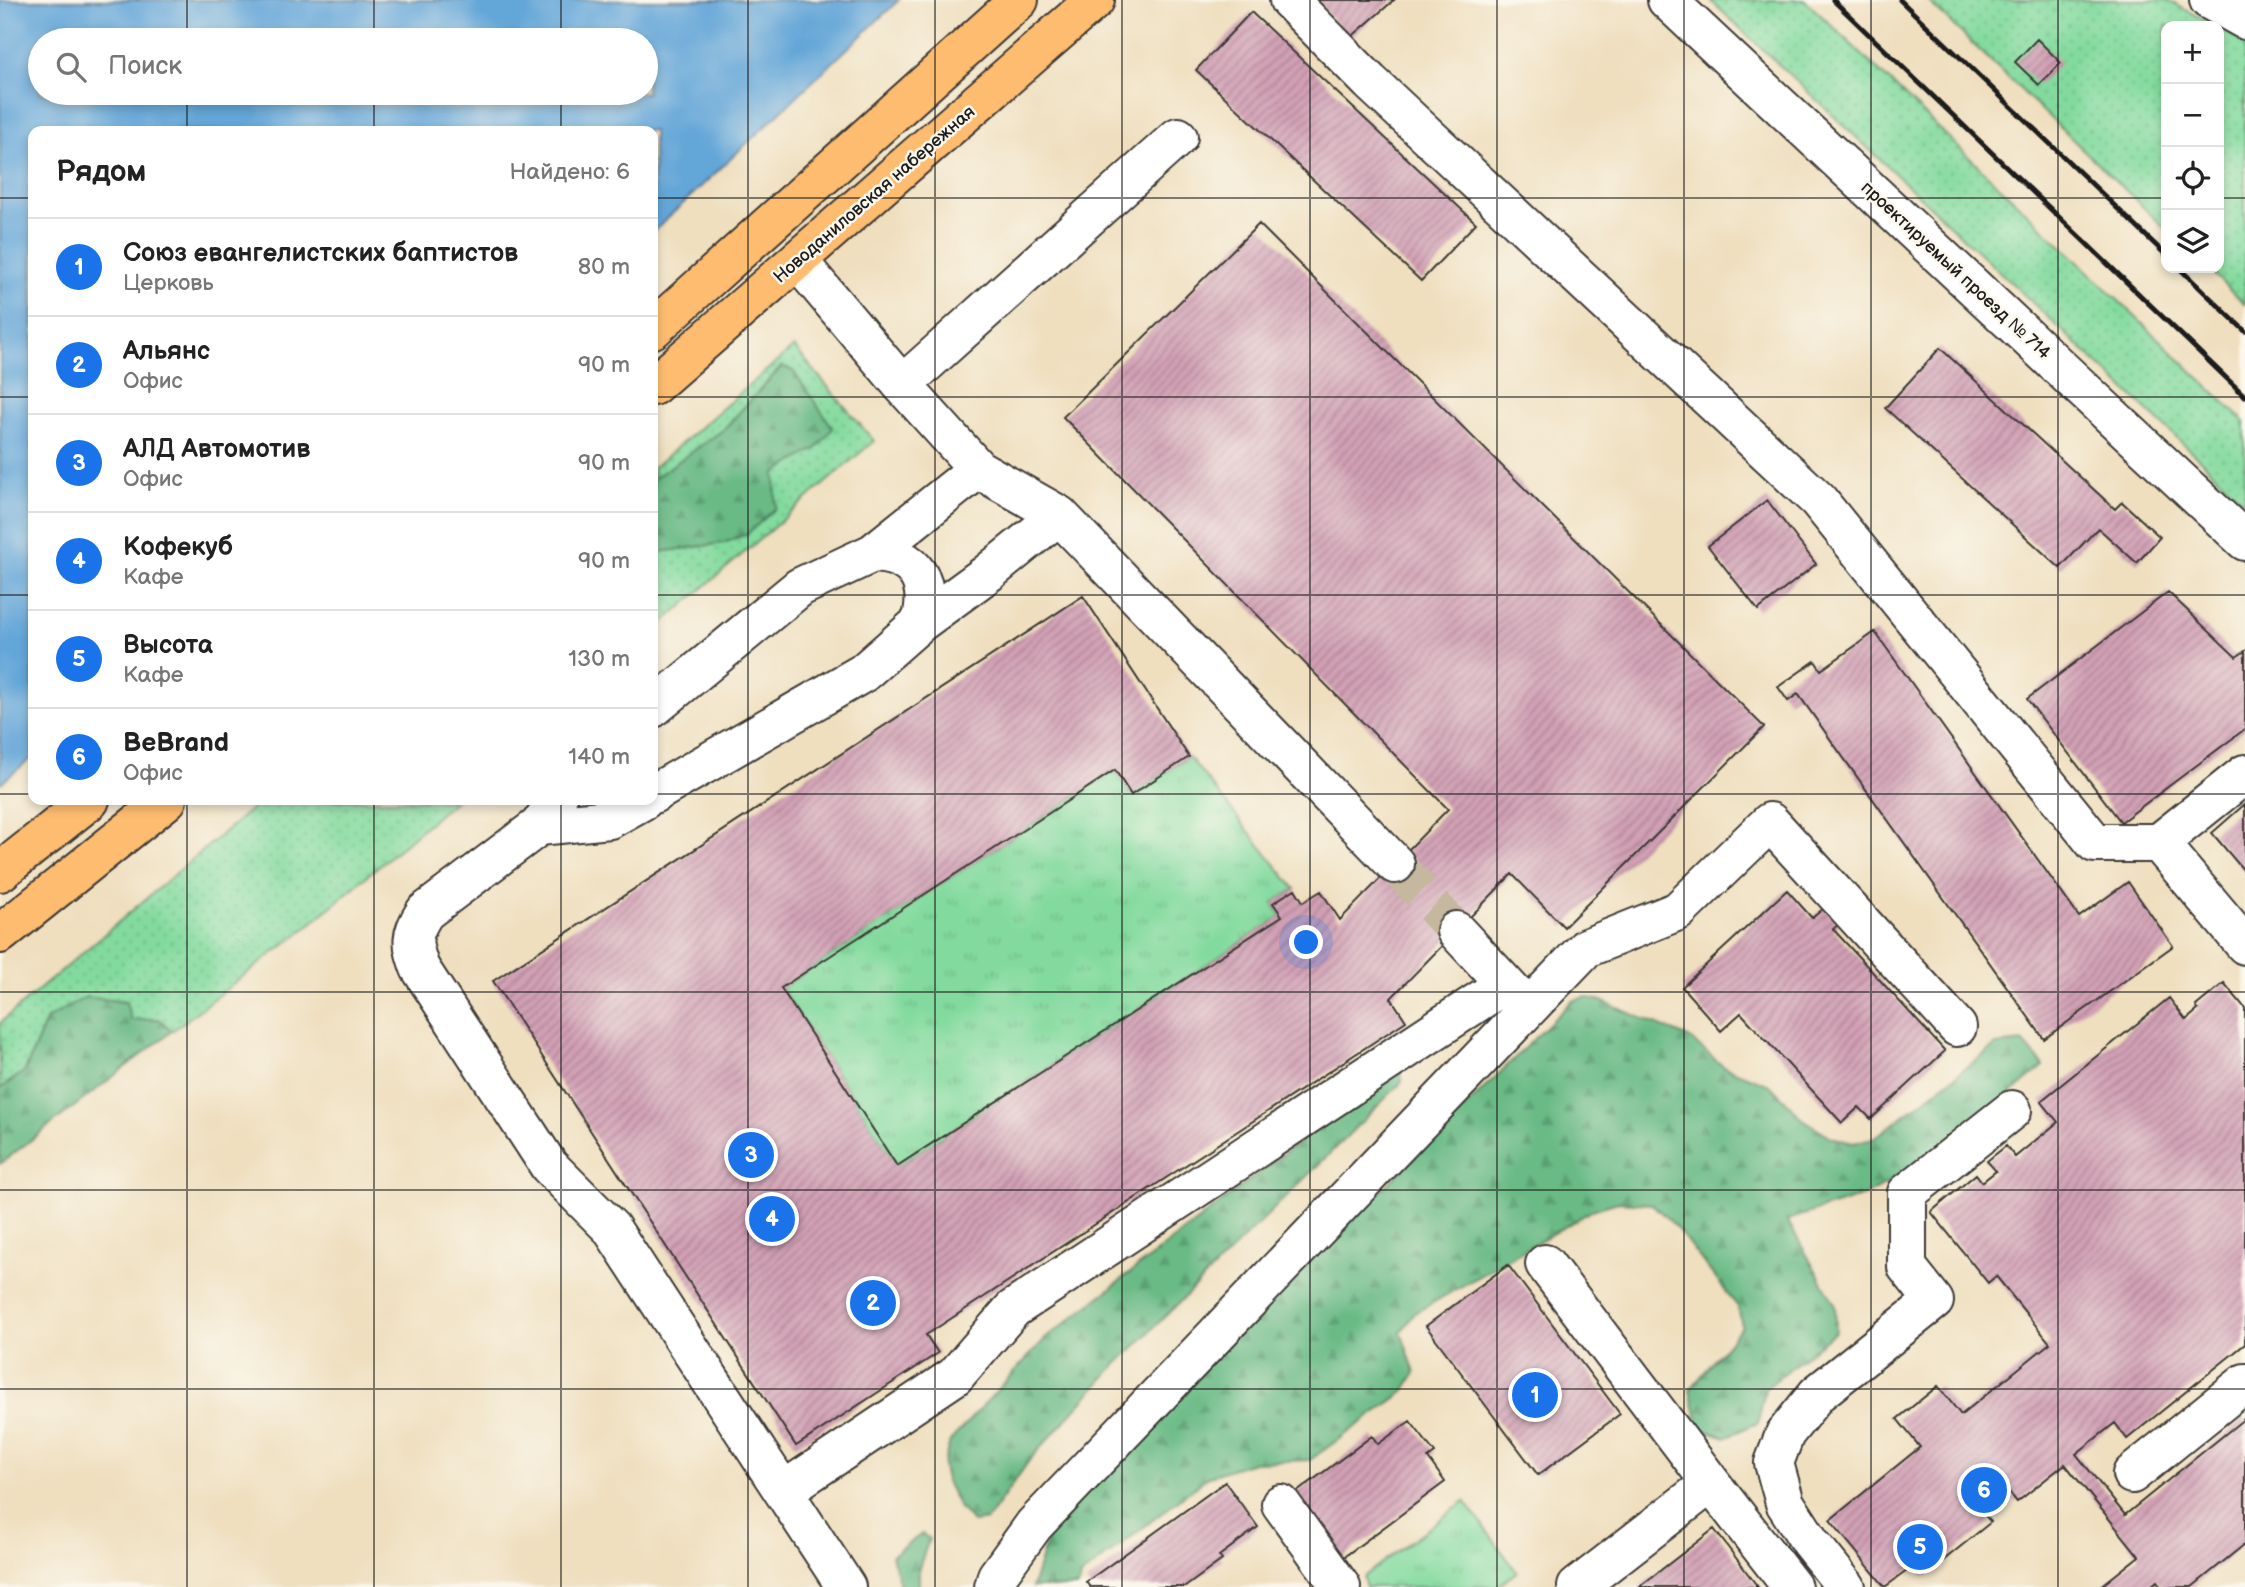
<!DOCTYPE html>
<html lang="ru">
<head>
<meta charset="utf-8">
<style>
  :root { --surface:#fff; --page:#f2f2f2; --text:#222; --muted:#767676; --line:#e0e0e0; --accent:#1a73e8 }
  body { margin:0; font-family:"Balsamiq Sans",sans-serif; background:var(--page); color:var(--text) }
  .controls { position:absolute; right:21px; top:21px; display:grid; overflow:hidden; border-radius:14px; box-shadow:0 4px 10px #0003 }
  .controls button { width:63px; height:63px; display:grid; place-items:center; padding:0; border:0; border-bottom:2px solid var(--line); background:var(--surface); color:var(--text); font:35px sans-serif }
  .you { position:absolute; left:1307px; top:943px; width:24px; height:24px; margin:-18px; border:5px solid #fff; border-radius:50%; background:#1a73e8; box-shadow:0 0 0 10px #1a73e833 }
  .badge { display:grid; place-items:center; width:46px; height:46px; border-radius:50%; background:var(--accent); color:#fff; font-size:23px; font-weight:700 }
  .pin { position:absolute; translate:-50% -50%; border:4px solid #fff; box-shadow:0 2px 7px #0006 }
  .list { margin:0; padding:0; list-style:none }
  h2 { display:flex; justify-content:space-between; align-items:center; height:91px; margin:0; padding:0 28px; font-size:30px }
  h2 small { font-size:23px; font-weight:400; color:var(--muted) }
  .list li { display:grid; grid-template-columns:46px 1fr auto; gap:21px; align-items:center; box-sizing:border-box; height:98px; padding:0 28px; border-top:2px solid var(--line) }
  .list b { display:block; font-size:26px; white-space:nowrap }
  .list p { margin:0; font-size:23px; white-space:nowrap; color:var(--muted) }
  .list em { font-size:23px; font-style:normal; color:var(--muted) }
  .icon { flex:none; width:38px; height:38px; fill:none; stroke:currentColor; stroke-width:2; stroke-linecap:round; stroke-linejoin:round }
  .map { position:relative; flex:none; width:2245px; height:1587px; overflow:hidden }
  .search { position:absolute; background:var(--surface); box-shadow:0 4px 10px #0003; left:28px; top:28px; width:630px; height:77px; display:flex; align-items:center; gap:18px; box-sizing:border-box; padding:0 24px; border-radius:38px; color:var(--muted); font-size:26px }
  .panel { position:absolute; background:var(--surface); box-shadow:0 4px 10px #0003; left:28px; top:126px; width:630px; height:679px; border-radius:14px }
  .map>svg:first-child { display:block }
</style>
</head>
<body>
<div class="map">
<svg width="2245" height="1587" viewBox="0 0 2245 1587">
  <defs>
    <pattern id="grass-dots" width="8" height="8" patternUnits="userSpaceOnUse" patternTransform="scale(1.75)"><rect width="8" height="8" fill="#82da9e"/><path d="M2 2h.1M6 6h.1" fill="none" stroke="#70ba88" stroke-width="1.8" stroke-linecap="round"/></pattern>
    <pattern id="forest-firs" width="22" height="20" patternUnits="userSpaceOnUse" patternTransform="scale(1.75)"><rect width="22" height="20" fill="#69ba85"/><path d="M5 1l3.5 6h-7zM16 11l3.5 6h-7z" fill="#5a9f72"/></pattern>
    <pattern id="park-tufts" width="24" height="20" patternUnits="userSpaceOnUse" patternTransform="scale(1.75)"><rect width="24" height="20" fill="#82da9e"/><path d="M3 7l-1-3M5 7V3M7 7l1-3M15 17l-1-3M17 17v-4M19 17l1-3" fill="none" stroke="#70ba88"/></pattern>
    <pattern id="building-hatch" width="6" height="6" patternUnits="userSpaceOnUse" patternTransform="scale(1.75)"><rect width="6" height="6" fill="#d2a0b5"/><path d="M-1 1l2-2M0 6l6-6M5 7l2-2" fill="none" stroke="#aa8292"/></pattern>
  </defs>
  <rect width="100%" height="100%" fill="#fbf7ec"/>
  <filter id="ink" filterUnits="userSpaceOnUse"><feTurbulence type="fractalNoise" baseFrequency=".0143" numOctaves="2"/><feDisplacementMap in="SourceGraphic" scale="14" xChannelSelector="R" yChannelSelector="G"/><feConvolveMatrix kernelMatrix="1 2 1 2 8 2 1 2 1" color-interpolation-filters="sRGB"/></filter>
  <filter id="wash" filterUnits="userSpaceOnUse"><feTurbulence type="fractalNoise" baseFrequency=".00686" numOctaves="4" result="noise"/><feDisplacementMap in="SourceGraphic" scale="28" xChannelSelector="R" yChannelSelector="G"/><feGaussianBlur stdDeviation="1.57" result="paint"/><feColorMatrix in="noise" values="0 0 0 0 0 0 0 0 0 0 0 0 0 0 0 0 0 1.4 0 .05"/><feComposite in="paint" operator="in"/></filter>
  <g filter="url(#wash)">
    <rect width="100%" height="100%" fill="#efdfbf"/>
    <!-- grass -->
    <path fill="url(#grass-dots)" stroke="#4f7b5d" stroke-width="2" d="M1710,0h95l440,422v80z
      M1927,0h240l49,26h-50v203z
      M2219,28l26,14v262l-38,-36h12z
      M794,347l80,94 -221,190v-163z
      M262,800h194l-149,127 -135,104 -13,-12 -28,1 -84,-1 -22,52 -25,18v-66z"/>
    <!-- forest -->
    <path fill="url(#forest-firs)" stroke="#426b50" stroke-width="2" d="M782,366l11,5 40,57 -16,20 -42,25 1,35 -29,26 -23,9 -71,10v-74l70,-49z
      M86,997l40,5 5,18 28,-1 13,12 -172,133v-75l25,-18 22,-52z
      M1586,997l15,4 88,37 35,29 46,18 33,34 28,18 22,6 20,-4 123,-94 27,-3 21,24 -115,95 -66,35 -76,24 48,84 1,27 -71,58 -7,34 -33,14 -26,-9 -9,-38 52,-64 -4,-19 -64,-82 -22,-21 -34,-2 -23,7 -180,104 -14,19 14,41 -11,19 -94,68 -57,2 -44,14 -129,101 -2,10h-46l19,-60 26,-34 495,-492z
      M1393,1069l8,4 1,9 -293,290 -78,86 -44,62 -15,2 -13,-15 -13,-25 -3,-16 7,-25 95,-102z
      M922,1534l7,5 -10,29v19h-19l-8,-32z"/>
    <!-- park -->
    <path fill="url(#park-tufts)" stroke="#4f7b5d" stroke-width="2" d="M1189,757l106,132 -22,14 9,13 -385,250 -116,-178 334,-218 16,25z
      M1465,1501l52,71 -21,15h-130l-3,-10z"/>
    <!-- water -->
    <path fill="#64a6d8" stroke="#40617a" stroke-width="2" fill-rule="evenodd" d="M0,0h899l-246,232v-101h-620v626l-33,27zM40,40h606v53h-606z"/>
    <g id="blocks">
      <!-- building -->
      <path fill="url(#building-hatch)" d="M1316,0h78l-45,39z
        M1251,12l225,211 -55,58 -225,-211z
        M2037,39l24,24 -22,22 -24,-23z
        M1259,224l505,503 -200,200 -52,-53 -121,124 15,23 -480,314 12,18 -142,93 -303,-465 590,-385 106,161 -58,38 -16,-25 -334,218 116,178 385,-250 -9,-13 22,-14 8,13 18,-11 19,29 108,-111 -385,-392z
        M1940,348l175,161 7,-7 38,35 -23,26 -39,-35 -38,40 -175,-160z
        M1767,500l49,64 -58,46 -50,-64z
        M2168,592l68,65 9,-6v78l-124,93 -94,-123z
        M1875,632l204,285 49,-35 45,64 -129,93 -246,-345 -10,7 -10,-14 37,-26 6,9z
        M2245,804v68l-33,-39z
        M1787,890l25,28 12,-10 15,16 -6,5 112,122 -74,68 -12,-12 -17,16 -101,-110 -20,18 -39,-44z
        M2224,983l21,25v336l-118,95 -12,-16 -39,31 49,61 120,-97v126l-53,43h-31l-4,-6 -7,6h-50l39,-31 -74,-92 -48,38 -9,-11 -26,21 9,10 -67,54 -9,-11 -30,22 -55,-67 90,-73 -23,-28 41,-33 23,29 89,-72 -54,-67 -8,7 -57,-71 45,-38 6,8 14,-11 -9,-10 19,-15 9,11 43,-35 -17,-21 128,-103 17,22 12,-10 -2,-4z
        M1508,1265l112,149 -82,61 -112,-149z
        M1410,1421l25,32 -7,5 17,24 -104,77 -48,-64 79,-59 6,8z
        M1225,1482l33,45 -39,29 3,4 -37,27h-95l-4,-5z
        M1714,1529l44,58h-119z"/>
    </g>
  </g>
  <g filter="url(#ink)">
    <use href="#blocks" fill-opacity="0" stroke="#3c3934" stroke-width="2"/>
    <g fill="none" stroke-linecap="round" stroke-linejoin="round">
      <!-- minor-tunnel -->
      <path stroke="#c5b89e" stroke-width="38" stroke-dasharray="38 19" stroke-linecap="butt" d="M1395,864l61,67"/>
      <!-- minor casing -->
      <g stroke="#3c3934" stroke-width="42">
        <path id="minor" d="M1289,0l81,82 448,418 277,343h64
          M1667,0l578,541
          M2209,0l36,20
          M798,261l104,124 76,84 81,46 336,349
          M902,385l276,-248
          M873,553c43,2 59,29 48,69
          M653,708l147,-121 73,-34 105,-84
          M2245,774l-86,69 86,102
          M653,794l210,-121 58,-51 67,-49 71,-58
          M557,800l-18,26 -114,86c-15,23 -14,31 -5,56l129,198 62,62 172,263
          M539,826l71,-7 34,-19
          M1456,931l67,72
          M1545,1264l166,219
          M2132,1474l113,-91
          M1281,1504l60,83
          M846,1587l-63,-96 172,-115 58,-67 492,-325
          M994,1587l3,-11 37,-51 552,-577 92,-37 92,-89 187,205
          M1577,1587l134,-104 81,104
          M1846,1587l-36,-45 -25,-39 -11,-40 11,-29 32,-40 117,-93 -27,-34v-74l105,-83"/>
      </g>
      <!-- major casing -->
      <g stroke="#3c3934" stroke-width="42">
        <path id="major" d="M653,329l366,-329
          M653,386l442,-386
          M0,872l90,-72
          M0,934l167,-134"/>
      </g>
      <!-- minor -->
      <use href="#minor" stroke="#fff" stroke-width="38"/>
      <!-- major -->
      <use href="#major" stroke="#febc70" stroke-width="38"/>
      <!-- rail -->
      <path stroke="#1c1c1c" stroke-width="5" d="M1833,0l412,396
        M1900,0l266,255
        M2179,268l66,63"/>
    </g>
  </g>
  <!-- grid -->
  <path fill="none" stroke="#1c1c1c" stroke-width="2" stroke-opacity="0.55" d="M187,0v40M374,0v40M561,0v40M748,0v1587M935,0v1587M1122,0v1587M1310,0v1587M1497,0v1587M1684,0v1587M1871,0v1587M2058,0v1587M187,93v38M374,93v38M561,93v38M0,198h33M653,198h1513M2219,198h26M0,397h33M653,397h1592M0,595h33M653,595h1592M0,794h33M653,794h1592M187,800v787M374,800v787M561,800v787M0,992h2245M0,1190h2245M0,1389h2245"/>
  <g text-anchor="middle" stroke-width="5" stroke-linejoin="round" paint-order="stroke">
    <!-- street labels -->
    <g font-size="18" fill="#1c1c1c" stroke="#fbf7ec">
      <text transform="translate(874 194) rotate(-41)" y="6">Новоданиловская набережная</text>
      <text transform="translate(1956 270) rotate(43)" y="6">проектируемый проезд № 714</text>
    </g>
  </g>
</svg>
<div class="controls">
<button>+</button>
<button>−</button>
<button><svg class="icon" aria-label="locate" viewBox="0 0 24 24"><circle cx="12" cy="12" r="6"/><path d="M12 2v4M12 18v4M2 12h4M18 12h4"/></svg></button>
<button><svg class="icon" aria-label="layers" viewBox="0 0 24 24"><path d="M12 4l9 5-9 5-9-5zM3 14l9 5 9-5"/></svg></button>
</div>
<div class="you"></div>
<div class="pin badge" style="left:1535px;top:1395px">1</div>
<div class="pin badge" style="left:873px;top:1303px">2</div>
<div class="pin badge" style="left:751px;top:1155px">3</div>
<div class="pin badge" style="left:772px;top:1219px">4</div>
<div class="pin badge" style="left:1920px;top:1547px">5</div>
<div class="pin badge" style="left:1984px;top:1490px">6</div>
<div class="search"><svg class="icon" aria-label="search" viewBox="0 0 24 24"><circle cx="10" cy="10" r="6"/><path d="M15 15l6 6"/></svg>Поиск</div>
<section class="panel">
<h2>Рядом<small>Найдено: 6</small></h2>
<ul class="list">
<li><span class="badge">1</span><div><b>Союз евангелистских баптистов</b><p>Церковь</p></div><em>80 m</em></li>
<li><span class="badge">2</span><div><b>Альянс</b><p>Офис</p></div><em>90 m</em></li>
<li><span class="badge">3</span><div><b>АЛД Автомотив</b><p>Офис</p></div><em>90 m</em></li>
<li><span class="badge">4</span><div><b>Кофекуб</b><p>Кафе</p></div><em>90 m</em></li>
<li><span class="badge">5</span><div><b>Высота</b><p>Кафе</p></div><em>130 m</em></li>
<li><span class="badge">6</span><div><b>BeBrand</b><p>Офис</p></div><em>140 m</em></li>
</ul>
</section>
</div>
</body>
</html>
